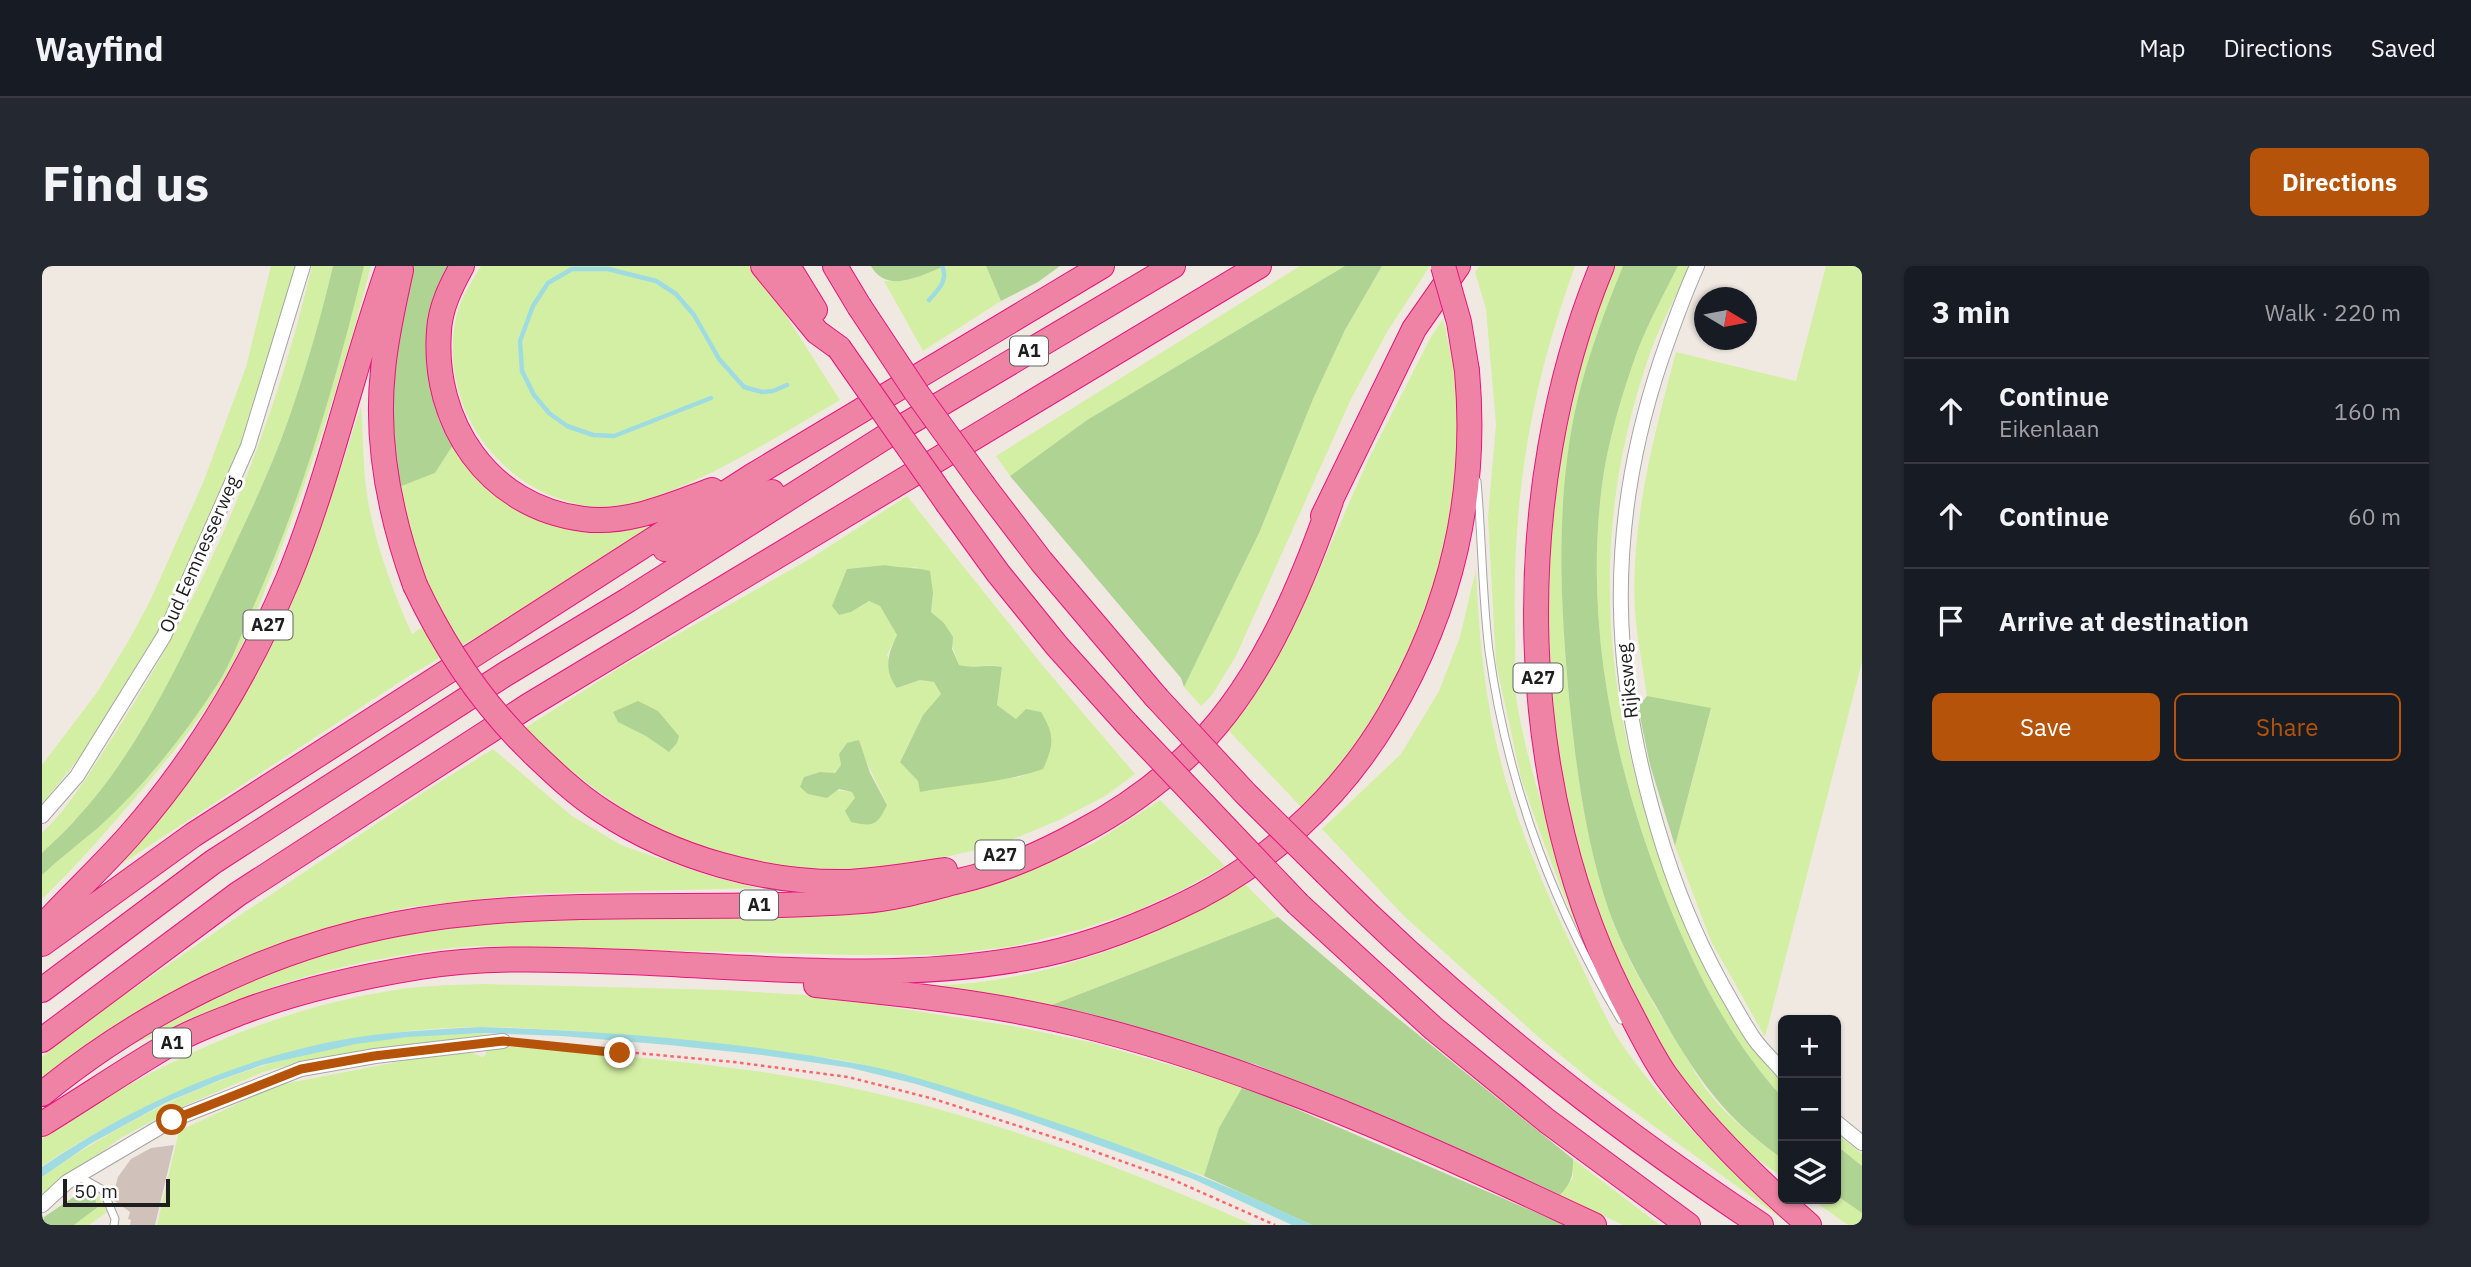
<!DOCTYPE html>
<html lang="en">
<head>
<meta charset="utf-8">
<style>
  :root { --surface:#171b24; --page:#242831; --text:#f1f3f6; --muted:#9ea1a6; --line:#363941; --accent:#b45309 }
  body { margin:0; font-family:"IBM Plex Sans",sans-serif; background:var(--page); color:var(--text) }
  .controls { position:absolute; right:21px; bottom:21px; display:grid; overflow:hidden; border-radius:10px; box-shadow:0 2px 5px #0004 }
  .controls button { width:63px; height:63px; display:grid; place-items:center; padding:0; border:0; border-bottom:2px solid var(--line); background:var(--surface); color:var(--text); font:35px sans-serif }
  .compass { position:absolute; left:1652px; top:21px; width:63px; height:63px; border-radius:50%; background:var(--surface); box-shadow:0 2px 5px #0004; rotate:100deg }
  .scale { position:absolute; left:21px; bottom:18px; width:107px; box-sizing:border-box; padding-left:7px; border:4px solid #1e1e1e; border-top:0; font-size:19px; line-height:24px; white-space:nowrap; color:#1e1e1e; -webkit-text-stroke:5px #fff; paint-order:stroke }
  .stop { position:absolute; width:21px; height:21px; margin:-16px; border:5px solid #b45309; border-radius:50%; background:#fff }
  .stop.end { background:#b45309; border-color:#fff; box-shadow:0 2px 7px #0008 }
  .list { margin:0; padding:0; list-style:none }
  h2 { display:flex; justify-content:space-between; align-items:center; height:91px; margin:0; padding:0 28px; font-size:30px }
  h2 small { font-size:23px; font-weight:400; color:var(--muted) }
  .list li { display:grid; grid-template-columns:46px 1fr auto; gap:21px; align-items:center; box-sizing:border-box; height:105px; padding:0 28px; border-top:2px solid var(--line) }
  .list b { display:block; font-size:26px; white-space:nowrap }
  .list p { margin:0; font-size:23px; white-space:nowrap; color:var(--muted) }
  .list em { font-size:23px; font-style:normal; color:var(--muted) }
  .actions { display:flex; gap:14px; padding:21px 28px }
  .actions a { flex:1; padding:16px 0; border:2px solid var(--accent); border-radius:10px; text-align:center; font-size:24px; color:var(--accent) }
  .actions .main { background:var(--accent); color:#fff }
  .icon { flex:none; width:38px; height:38px; fill:none; stroke:currentColor; stroke-width:2; stroke-linecap:round; stroke-linejoin:round }
  .map { position:relative; flex:none; width:1820px; height:959px; overflow:hidden; border-radius:10px }
  header { display:flex; align-items:center; gap:42px; box-sizing:border-box; height:98px; padding:0 35px; background:var(--surface); border-bottom:2px solid var(--line) }
  header strong { font-size:33px }
  nav { display:flex; gap:38px; margin-inline-start:auto; font-size:24px }
  .intro { display:flex; align-items:center; justify-content:space-between; box-sizing:border-box; height:168px; padding:0 42px }
  h1 { margin:0; font-size:49px }
  .button { padding:18px 32px; border-radius:10px; background:var(--accent); color:#fff; font-size:24px; font-weight:700 }
  main { display:flex; gap:42px; padding:0 42px }
  aside { flex:1; background:var(--surface); border-radius:10px; box-shadow:0 2px 5px #0004 }
  .map>svg:first-child { display:block }
</style>
</head>
<body>
<header>
<strong>Wayfind</strong>
<nav><a>Map</a><a>Directions</a><a>Saved</a></nav>
</header>
<div class="intro"><h1>Find us</h1><a class="button">Directions</a></div>
<main>
<div class="map">
<svg width="1820" height="959" viewBox="0 0 1820 959">
  <rect width="100%" height="100%" fill="#f0e9e2"/>
  <!-- grass -->
  <path fill="#d3efa3" fill-rule="evenodd" d="M229,0h26l-29,102 -41,115 -66,147 -73,117 -46,57v-39l56,-74 31,-51 21,-39 53,-118 43,-116z
    M270,0h21c-12,51 -27,103 -44,152 -20,57 -47,111 -72,165 -39,82 -79,169 -141,236 -10,12 -23,23 -34,34v-20c29,-28 50,-64 72,-98 93,-143 159,-303 198,-469z
    M322,0h7c-24,94 -54,187 -88,277 -19,49 -37,101 -64,145 -25,40 -54,74 -84,110 -30,35 -60,69 -93,101v-24c18,-17 38,-32 57,-48 45,-41 85,-91 118,-142 16,-25 26,-55 38,-82 48,-108 81,-222 109,-337z
    M439,0h268l22,26 69,108c-60,35 -118,72 -183,96 -11,4 -23,9 -35,12 -18,4 -45,-3 -62,-9 -76,-26 -122,-108 -103,-186 5,-17 15,-32 24,-47z
    M903,0h41l15,35 -78,50 -39,-70h20z
    M1258,0h45l-258,154 -77,56 -14,-20z
    M1340,0h48l-43,66 -36,67 -115,257 -24,39 -11,11 -17,-19 76,-156 53,-132 32,-69z
    M1438,0h95c-45,123 -63,233 -60,364 1,25 -2,54 3,79 13,73 40,143 64,213l-7,2 -33,-86 -21,-60 -25,-115 -8,-146 8,-93 -10,-115 -11,-37z
    M1561,0h20c-18,44 -35,89 -46,136 -22,97 -17,197 -8,295 7,72 17,146 40,214 17,48 44,93 71,136 8,14 16,28 25,41 21,28 50,51 78,71v19l-62,-46 -32,-36 -91,-163 -49,-207 -5,-193z
    M1636,0h12c-13,28 -29,57 -40,87 -61,176 -49,335 11,510 27,79 65,160 122,221v14c-53,-58 -88,-127 -117,-200 -52,-130 -82,-273 -64,-413 6,-45 20,-91 35,-133 11,-29 27,-58 41,-86z
    M1784,0h36v396l-97,375 -54,-96 -36,-95 36,-137 -64,-13c-4,-28 -10,-57 -12,-85 -5,-86 19,-176 41,-259l120,29z
    M1401,53l13,57 5,43 -9,106 -36,120 -57,98 -31,37 -27,27 -73,-77 20,-24 35,-61 27,-54 59,-133 62,-121z
    M319,140c2,27 2,55 5,82 7,51 25,99 46,146l29,-19 -17,-37 -25,-91 36,-14 18,-28 84,70 140,-2c-84,59 -175,110 -265,161l-292,191 102,-139 81,-157 38,-101z
    M865,230l136,170 92,108 -30,22 -46,24 -57,24 -87,20 -88,11 -122,-23 -75,-39 -31,-21 -32,-24 -42,-40 99,-63 189,-108zM843,299l18,4 13,-2 17,26 -2,19 13,11 15,42c16,4 27,-2 43,2l-5,38 19,14 26,50 -23,8 -58,7 -61,-23 23,-46 18,-21 -7,-12 -14,-2 -22,8 -11,-33 10,-20 -17,-29 -11,-5 -18,11 -4,-43zM805,477l14,8 26,53 -32,-6 -2,-6 -52,-5 3,-10 16,-5 14,1 7,-8 -2,-11z
    M1434,303c3,76 11,153 34,225 18,57 43,114 69,167 14,28 26,59 44,85 46,65 104,122 162,175l-189,-137 -53,-43 -139,-125 -82,-87 79,-75 38,-63 21,-54z
    M451,483l79,67 49,29 89,31 48,12 -229,6 -118,13 -40,9 -95,30 -82,34 -84,54 -68,51v-28l40,-33 148,-102 192,-129z
    M1118,534l65,66 -43,24 -48,22 -52,17 -68,17 -71,9h-89l-380,-9c-67,6 -131,18 -195,39 -49,16 -95,40 -144,58l77,-46 80,-37 97,-28 610,-50 95,-39z
    M1202,617l34,34 -239,93 -148,-27c23,1 46,3 69,1 92,-7 208,-48 284,-101z
    M443,718l237,6 83,5 61,8 146,23 82,17 149,43 -24,42 -15,48c-111,-40 -221,-80 -335,-110 -27,-7 -57,-10 -84,-13 -45,-6 -89,-12 -133,-15 -56,-5 -114,-11 -170,-11 -157,1 -310,53 -440,139v-27c102,-71 224,-128 347,-148 32,-6 64,-6 96,-7z
    M440,767l18,5 -188,21 -49,13 -98,42 -46,25 -77,57v-19c114,-79 225,-126 365,-140 25,-3 50,-3 75,-4z
    M455,780c92,7 186,14 278,28 161,24 330,84 478,151h-1096l22,-94 90,-42 14,-5 161,-31 25,-1 14,5 3,-3v-4z
    M1794,867l26,21v12l-26,-21z
    M1531,893l87,66h-37l-63,-30 13,-17z
    M50,926l8,5 7,15 -18,13h-15l24,-18z
    M1794,929l26,18v12h-14l-37,-26h25z"/>
  <!-- forest -->
  <path fill="#afd393" d="M291,0h31c-28,115 -61,229 -109,337 -12,27 -22,57 -38,82 -33,51 -73,101 -118,142 -19,16 -39,31 -57,48v-22c11,-11 24,-22 34,-34 62,-67 102,-154 141,-236 25,-54 52,-108 72,-165 17,-49 32,-101 44,-152z
    M369,0h40l-21,97 8,55 15,27 -18,28 -36,14 -8,-74 1,-41z
    M829,0h74c-24,9 -58,29 -74,0z
    M944,0h74l-22,16 -37,19z
    M1303,0h37l-37,64 -32,69 -53,132 -76,156 -3,-9 -171,-202 77,-56z
    M1581,0h55c-14,28 -30,57 -41,86 -15,42 -29,88 -35,133 -18,140 12,283 64,413 29,73 64,142 117,200v61c-63,-44 -90,-87 -127,-153 -18,-30 -35,-62 -47,-95 -23,-68 -33,-142 -40,-214 -9,-98 -14,-198 8,-295 11,-47 28,-92 46,-136z
    M843,299c15,3 30,2 45,6l3,22 -2,19 13,11 9,14 -1,12 7,16c16,4 28,-1 43,2l-5,38 19,14 10,-10 15,3c14,23 13,33 2,57 -40,14 -82,15 -123,23l-2,-11 -18,-19 23,-47 18,-21 -7,-12 -14,-2 -23,8c-14,-18 -9,-34 0,-53l-17,-29 -11,-5 -18,11 -12,3 -7,-9 15,-37z
    M1605,430l64,12 -36,138 -25,-81 -12,-58z
    M596,435l20,10 21,25 -2,7 -8,9 -23,-16 -28,-14 -5,-10z
    M817,474l11,33 17,32c-10,21 -14,22 -36,17l-6,-11 10,-13 -3,-6 -13,-3 -12,9 -19,-4 -8,-7 4,-10 16,-5 15,1 6,-8 -2,-11 8,-11z
    M1236,651l91,78 204,164c0,17 -1,23 -13,36l-303,-130 -73,-21 -145,-34z
    M1201,820l44,19 278,120h-253l-108,-49 15,-48z
    M1794,879l26,21v47l-26,-18z
    M39,926h11l6,15 -24,18h-32l2,-8z"/>
  <!-- water -->
  <path fill="#9fdce2" d="M439,761c128,4 259,14 384,38 49,10 95,26 142,41 104,34 206,72 305,119h-20l-99,-46 -173,-62 -104,-33 -65,-16 -89,-13 -93,-10 -108,-9 -79,-3 -74,4 -52,7 -94,21 -42,15 -55,23 -75,41 -48,33v-10c96,-65 207,-114 323,-131 38,-5 78,-7 116,-9z"/>
  <g fill="none" stroke-linecap="round" stroke-linejoin="round">
    <!-- stream -->
    <path stroke="#9fdce2" stroke-width="4.5" d="M887,34c9,-10 20,-20 13,-34
      M669,132l-97,38 -21,-1 -26,-9 -18,-13 -15,-18 -12,-24 -2,-30 13,-35 15,-23 24,-14h36l48,12 20,13 18,21 25,44 25,28 18,5 11,-1 14,-6"/>
  </g>
  <!-- building -->
  <path fill="#d0c1bb" d="M132,879l-19,80h-25l1,-5 -3,-1 2,-7 -18,-13 6,-22 13,-18 20,-11z"/>
  <g fill="none" stroke-linecap="round" stroke-linejoin="round">
    <!-- lane casing -->
    <g stroke="#a5a5a5" stroke-width="9">
      <path id="lane" d="M1435,215c5,56 5,113 12,170 18,131 64,256 132,369
        M36,910l25,14 12,29 -1,6"/>
    </g>
    <!-- street casing -->
    <g stroke="#a5a5a5" stroke-width="16">
      <path id="street" d="M1655,0c-14,31 -25,62 -36,94 -57,170 -51,320 3,489 17,54 40,106 69,155 7,12 14,25 22,36 8,11 19,21 28,32
        M0,550l35,-40 87,-140 84,-190 55,-180
        M1794,856l26,21
        M0,939l25,-23 105,-62 129,-51 74,-13 128,-15"/>
    </g>
    <!-- highway casing -->
    <g stroke="#e9147c" stroke-width="26">
      <path id="highway" d="M420,0c-11,20 -22,42 -23,65 -7,91 49,176 144,188 44,6 88,-14 129,-29
        M721,0l54,66 22,16
        M746,0l27,44
        M793,0l24,40
        M1560,0c-94,227 -90,528 28,746 11,21 22,44 36,64 41,56 91,104 143,149
        M359,4c-7,33 -15,66 -18,100 -8,74 7,146 32,215
        M942,220l57,75 115,136
        M906,238l50,69 59,73 70,78
        M1281,250l91,-187 44,-63
        M623,283l107,-57
        M491,487c22,21 44,42 69,58 71,47 163,73 248,71 32,-2 63,-7 95,-12
        M1284,607c132,133 280,249 435,352
        M1256,638l135,124 114,93 141,104
        M0,661c28,-31 60,-60 88,-92 66,-75 119,-164 158,-256 42,-102 64,-210 101,-313
        M0,678l151,-109 559,-359 350,-210
        M774,719c88,9 176,18 261,39 180,44 350,123 517,201
        M0,724l171,-128 294,-189 121,-73 257,-163 288,-171
        M0,774l196,-146 290,-188 731,-440
        M0,828c100,-82 227,-146 355,-170 154,-29 310,-11 465,-23 32,-2 66,-12 97,-20 43,-10 82,-27 120,-48 38,-20 74,-45 106,-75 71,-64 115,-168 146,-257
        M0,858c44,-27 88,-57 133,-83 21,-12 45,-20 67,-29 58,-22 117,-35 178,-45 75,-12 154,-7 230,-4 124,6 253,18 376,-5 51,-9 101,-27 148,-49 90,-41 165,-109 215,-194 63,-108 89,-220 78,-344"/>
    </g>
    <!-- path -->
    <path stroke="#ff646b" stroke-width="2.5" stroke-dasharray="3.5 3.5" stroke-linecap="butt" d="M475,776l217,20 114,15 86,22 128,41 107,38 106,47"/>
    <!-- lane -->
    <use href="#lane" stroke="#fff" stroke-width="7"/>
    <!-- street -->
    <use href="#street" stroke="#fff" stroke-width="14"/>
    <!-- highway -->
    <use href="#highway" stroke="#ee83a6" stroke-width="24"/>
    <!-- highway-bridge casing -->
    <g stroke="#e9147c" stroke-width="26" stroke-linecap="butt">
      <path id="highway-bridge" d="M1401,0l16,56 8,49
        M817,40l57,86 68,94
        M797,82l109,156
        M373,319c30,64 67,119 118,168
        M1114,431l90,97 80,79
        M1085,458l171,180"/>
    </g>
    <!-- highway-bridge -->
    <use href="#highway-bridge" stroke="#ee83a6" stroke-width="24"/>
  </g>
  <g fill="none" stroke-linecap="round" stroke-linejoin="round">
    <!-- route -->
    <path stroke="#b45309" stroke-width="9" d="M130,854l129,-51 73,-13 129,-15 117,12"/>
  </g>
  <g text-anchor="middle" stroke-width="6" stroke-linejoin="round" paint-order="stroke">
    <!-- shield labels -->
    <g fill="#fff" stroke="#626262" stroke-width="2">
      <rect x="968" y="70.5" width="38" height="29" rx="5"/>
      <rect x="201.5" y="344.5" width="49" height="29" rx="5"/>
      <rect x="1471.5" y="397.5" width="49" height="29" rx="5"/>
      <rect x="933.5" y="574.5" width="49" height="29" rx="5"/>
      <rect x="698" y="624.5" width="38" height="29" rx="5"/>
      <rect x="111" y="762.5" width="38" height="29" rx="5"/>
    </g>
    <g font-size="18" font-weight="bold" fill="#1e1e1e">
      <text x="987" y="91">A1</text>
      <text x="226" y="365">A27</text>
      <text x="1496" y="418">A27</text>
      <text x="958" y="595">A27</text>
      <text x="717" y="645">A1</text>
      <text x="130" y="783">A1</text>
    </g>
    <!-- street labels -->
    <g font-size="19" fill="#1e1e1e" stroke="#fff">
      <text transform="translate(157 288) rotate(-66)" y="7">Oud Eemnesserweg</text>
      <text transform="translate(1585 415) rotate(-96)" y="7">Rijksweg</text>
    </g>
  </g>
</svg>
<div class="controls">
<button>+</button>
<button>−</button>
<button><svg class="icon" aria-label="layers" viewBox="0 0 24 24"><path d="M12 4l9 5-9 5-9-5zM3 14l9 5 9-5"/></svg></button>
</div>
<svg class="compass" viewBox="-18 -18 36 36"><path d="M0-13l5 13h-10z" fill="#e53935"/><path d="M0 13l5-13h-10z" fill="#9ea1a6"/></svg>
<div class="scale">50 m</div>
<div class="stop" style="left:130px;top:854px"></div>
<div class="stop end" style="left:578px;top:787px"></div>
</div>
<aside>
<h2>3 min<small>Walk · 220 m</small></h2>
<ul class="list">
<li><svg class="icon" aria-label="ahead" viewBox="0 0 24 24"><path d="M12 20V5M6 11l6-6 6 6"/></svg><div><b>Continue</b><p>Eikenlaan</p></div><em>160 m</em></li>
<li><svg class="icon" aria-label="ahead" viewBox="0 0 24 24"><path d="M12 20V5M6 11l6-6 6 6"/></svg><div><b>Continue</b></div><em>60 m</em></li>
<li><svg class="icon" aria-label="arrive" viewBox="0 0 24 24"><path d="M6 21V4h12l-3 4 3 4H6"/></svg><div><b>Arrive at destination</b></div></li>
</ul>
<div class="actions"><a class="main">Save</a><a>Share</a></div>
</aside>
</main>
</body>
</html>
